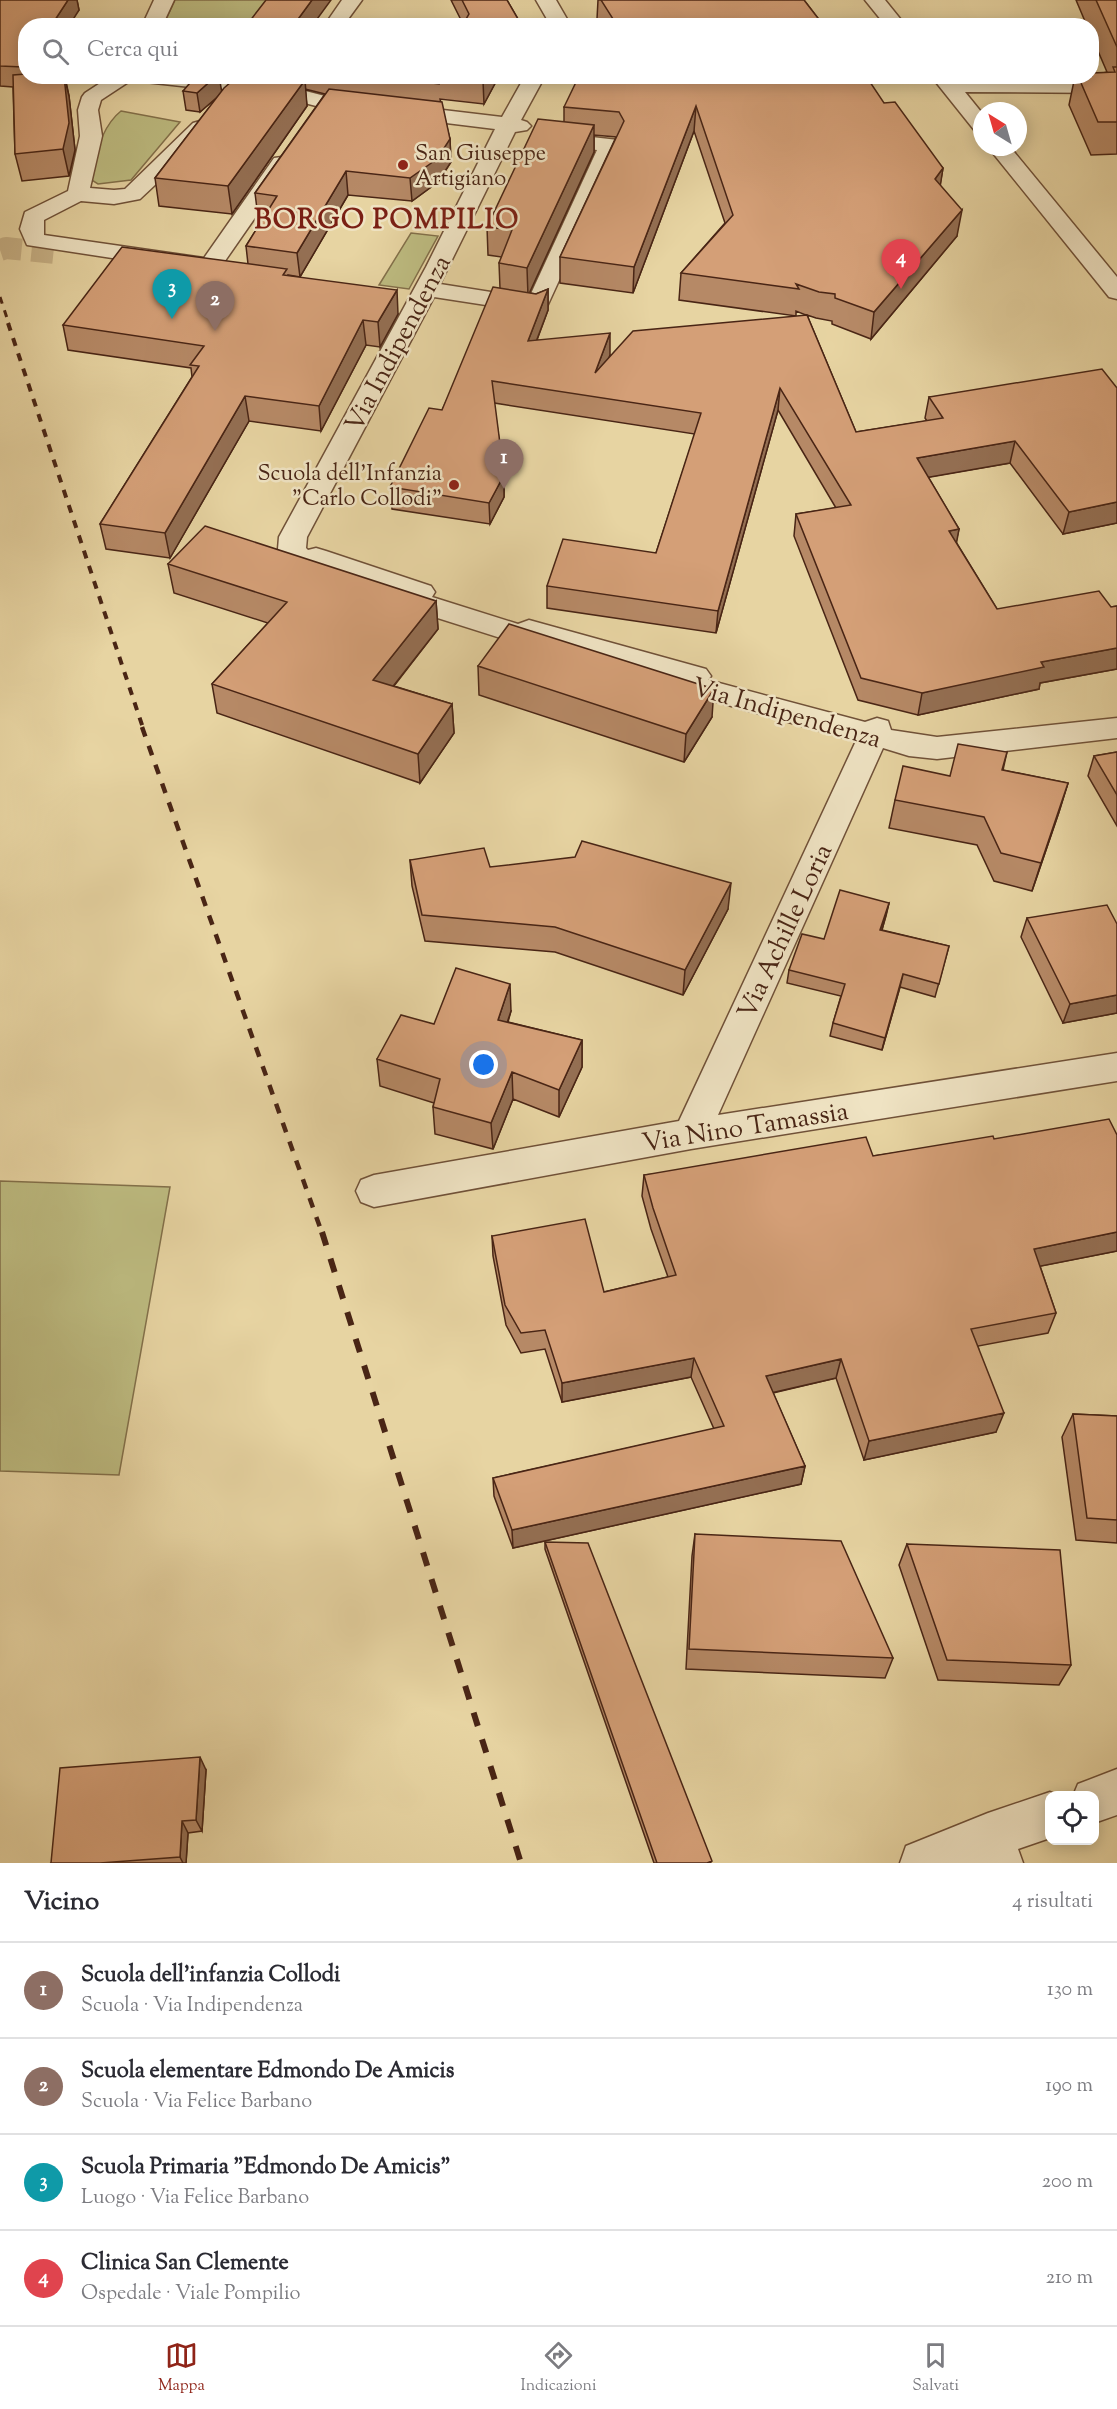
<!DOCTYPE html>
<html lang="it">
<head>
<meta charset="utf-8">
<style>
  :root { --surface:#fff; --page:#f2f2f3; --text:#2b2b33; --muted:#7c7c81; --line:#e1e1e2; --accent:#8f2418 }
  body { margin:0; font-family:"Sorts Mill Goudy",serif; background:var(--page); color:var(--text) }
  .controls { position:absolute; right:18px; bottom:18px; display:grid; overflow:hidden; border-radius:12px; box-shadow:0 3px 15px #0003 }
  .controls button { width:54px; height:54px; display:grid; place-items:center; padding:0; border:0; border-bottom:2px solid var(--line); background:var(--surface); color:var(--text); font:30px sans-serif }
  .compass { position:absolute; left:973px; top:102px; width:54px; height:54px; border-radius:50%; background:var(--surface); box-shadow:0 3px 15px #0003; rotate:323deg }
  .you { position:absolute; left:484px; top:1065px; width:21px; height:21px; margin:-15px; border:4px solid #fff; border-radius:50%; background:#1a73e8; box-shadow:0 0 0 9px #1a73e833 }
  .badge { display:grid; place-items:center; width:39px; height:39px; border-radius:50%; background:var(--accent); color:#fff; font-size:20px; font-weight:700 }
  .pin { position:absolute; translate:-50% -50px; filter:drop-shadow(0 2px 3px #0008) }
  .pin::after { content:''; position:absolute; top:32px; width:21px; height:18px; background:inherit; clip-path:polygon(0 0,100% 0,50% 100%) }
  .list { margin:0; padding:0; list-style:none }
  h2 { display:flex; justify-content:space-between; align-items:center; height:78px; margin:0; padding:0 24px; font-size:26px }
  h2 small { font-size:20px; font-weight:400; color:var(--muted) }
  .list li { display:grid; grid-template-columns:39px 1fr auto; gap:18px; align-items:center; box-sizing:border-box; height:96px; padding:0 24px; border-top:2px solid var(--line) }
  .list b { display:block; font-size:22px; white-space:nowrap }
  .list p { margin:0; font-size:20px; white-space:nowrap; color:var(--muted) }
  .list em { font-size:20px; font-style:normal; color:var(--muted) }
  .icon { flex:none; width:33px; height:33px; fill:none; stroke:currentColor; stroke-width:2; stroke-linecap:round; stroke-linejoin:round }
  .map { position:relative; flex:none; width:1117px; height:1863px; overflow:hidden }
  .search { position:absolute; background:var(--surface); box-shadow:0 3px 15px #0003; left:18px; right:18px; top:18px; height:66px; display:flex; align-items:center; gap:15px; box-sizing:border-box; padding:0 21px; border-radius:24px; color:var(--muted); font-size:22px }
  .sheet { height:462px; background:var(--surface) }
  nav { display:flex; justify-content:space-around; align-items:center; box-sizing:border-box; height:84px; border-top:2px solid var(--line); background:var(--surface); font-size:16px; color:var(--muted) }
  nav a { display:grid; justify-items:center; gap:3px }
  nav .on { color:var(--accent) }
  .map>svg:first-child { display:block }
</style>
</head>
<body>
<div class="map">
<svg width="1117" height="1863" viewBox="0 0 1117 1863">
  <rect width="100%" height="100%" fill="#e7d4a2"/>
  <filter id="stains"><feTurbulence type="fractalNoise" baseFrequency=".00333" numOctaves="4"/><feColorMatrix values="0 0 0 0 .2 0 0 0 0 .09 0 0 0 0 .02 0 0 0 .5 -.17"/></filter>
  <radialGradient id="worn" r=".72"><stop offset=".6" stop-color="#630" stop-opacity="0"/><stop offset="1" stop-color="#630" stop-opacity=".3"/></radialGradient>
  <!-- green -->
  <path fill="#bdbb80" stroke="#83704a" stroke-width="1.5" d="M175,0h96l-21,25 -87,1z
    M121,111l59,11 -49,58 -33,4 -8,-5c4,-22 13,-54 31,-68z
    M411,233l27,3 -29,53 -30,-4z
    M0,1181l170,6 -51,288 -119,-4z"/>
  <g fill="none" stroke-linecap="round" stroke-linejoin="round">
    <!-- minor-tunnel -->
    <path stroke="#c7b186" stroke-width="22" stroke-dasharray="22 10" stroke-linecap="butt" d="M0,250l6,-2 49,5"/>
    <!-- minor casing -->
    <g stroke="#705138" stroke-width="3">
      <path id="minor" d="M154,0h20l-12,26h-20z
        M342,0h20l-19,26h-19z
        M536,0h20l15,26h-20z
        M865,0h20l21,26h-20z
        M111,76h95l76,9 43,11 177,21 23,-41h20l-24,44 6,2 4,4 -4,4 -12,2 -75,152 89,14 68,-148 -49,-6 -8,-1 -3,-5 3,-5 8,-1 70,8 3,5 -76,166 -8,2 -103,-16 -127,240 -1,11 2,2 8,-2 10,3 105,35 4,6 -3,5 86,27 11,-4 177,49 5,7 -3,4 157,42 12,-4 11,3 3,9 46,7 180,-19v20l-180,21 -28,-3 -26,-8 -165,367 399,-62v28l-426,68 -317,58 -13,-5 -5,-11 5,-11 13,-5 305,-54 177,-380 -196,-55 -5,-7 3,-4 -98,-28 -12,6 -164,-52 -4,-6 4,-6 -34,-11 -3,4 -10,3 -10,-3 -35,-15 -14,-18 1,-12 147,-270 69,-138 -171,-21 -43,-11 -136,-15 -7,-2 -2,-3 -35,23 -3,10 4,26 -12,52 24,2 11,-1 68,-66 7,-2 7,2 4,4 -24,28 -47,44 -26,5 -33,-3 -37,19v15l160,23 70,-100 8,-1 8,1 3,5 -75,108 -8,2 -183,-28 -7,-16 5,-17 43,-21 12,-55 -2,-26 4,-13 3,-4z
        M931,76h21l3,4 162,1v12l-152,-1 17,21v20l-7,-2z
        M988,147h22l107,130v22l-8,-2z
        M1117,1769v46l-23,8v-27h-21l5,-12z
        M1050,1792l9,4h-9v42l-32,11 5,14h-123l6,-17 82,-33z"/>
    </g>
    <!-- minor -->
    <use href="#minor" fill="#efe3c3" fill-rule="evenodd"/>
    <!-- rail-far3 -->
    <path stroke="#492515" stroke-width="3" stroke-dasharray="7 7" stroke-linecap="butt" d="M0,297l9,27"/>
    <!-- rail-far2 -->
    <path stroke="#492515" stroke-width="4" stroke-dasharray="8 8" stroke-linecap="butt" d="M8,323l135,405"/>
    <!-- rail-far1 -->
    <path stroke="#492515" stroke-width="4.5" stroke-dasharray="10 10" stroke-linecap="butt" d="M142,727l180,506"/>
    <!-- rail -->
    <path stroke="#492515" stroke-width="6" stroke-dasharray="14 14" stroke-linecap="butt" d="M322,1232l199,631"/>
  </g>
  <!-- wall -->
  <path fill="#b68966" stroke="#492515" stroke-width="1.5" fill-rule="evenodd" d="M0,0h77l2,10 -53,66h39l4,20 6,54 -6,26 -47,5 -7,-27 -2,-67 -13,-1z
    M451,0h56l11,19v7h-56l1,-2z
    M598,0h206l20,26h-223l-4,-7z
    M1076,0h41v154l-26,1 -22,-50 6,-29h17l15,-4 -15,-35v-11h-5z
    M229,76h270l-15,28 -44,-5 10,40 1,23 -13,20 -26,19 -64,-6 -48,82 -12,-2v1l110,38 -18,33 -14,-2 -45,86 -72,-10 -79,137 -64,-9 -6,-25 92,-147 -1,-9 -123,-18 -5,-25 185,-61 -2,-18 18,-29h-6l-3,-24 70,-99 -20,-5 2,17 -75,108 -73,-8 -4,-28 63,-82 -18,16 -14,-2 -3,-19h39l15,-14z
    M884,103l59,65 -3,17 17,51 -86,103 -39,-15v-3l-16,-3 -9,-3 49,117 71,-11 -2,-3 4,-21 188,-9v135l-54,11 -53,-71 -82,14 31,52 -3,13 41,67 114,-2 6,-1v63l-77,14 -1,6 -121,26 -60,-15 -64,-164 2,-22 40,-6 -58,-98 -62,223 -169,-25v-22l109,-33 39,-119 -201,-31 10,72v22l-14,27 -98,-15 -2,-22 52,-77 58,-122 -1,-25 3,-6 -14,-2 -1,-28 77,-106v-14zM694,131l31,92 -44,50 -2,27 117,16v-5l10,4 -197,43 1,-3 -73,-15 11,-30v-21l-12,5 -7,-1 65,-141v-17l22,2 -56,120v26l73,10z
    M168,564l268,37 2,28 -44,57 58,18 2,29 -34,50 -203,-70 -5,-29 56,-61 -94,-30z
    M478,666l234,51 -28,45 -205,-67z
    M1007,752l-4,18 65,13 -9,29 -27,79 -38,-10 -17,-36 -88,-17 6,-28z
    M1117,752v74l-29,-50 6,-20z
    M410,860l80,7 238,42 -45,86 -128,-43 -130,-11 -13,-55z
    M889,903l-7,27 67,16 -14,51 -35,-10 -18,63 -52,-14 3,-13 8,-27 -54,-13 2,-13 35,-31z
    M1027,918l90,6v89l-54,10 -42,-86z
    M511,1011l-3,11 74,18v27l-23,50 -46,-18 -20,50 -58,-15 -2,-27 1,-4 -54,-17 -3,-27 57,-35z
    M1117,1135v116l-77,15 16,47 -8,20 -70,13 18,86 -132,28 -28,-82 -63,15 32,73 -4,18 -288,64 -19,-52 -1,-18 221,-49 -23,-52 -129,25 -17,-53 -24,4 -15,-28 -13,-69 -1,-20 112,56 64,-15 -17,-48 -9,-33 2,-21 229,-19 121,-17z
    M1073,1414l44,2v127l-41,-3 -14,-103z
    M695,1534l198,124 -8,20 -199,-9 6,-113z
    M545,1542l166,321h-57l-109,-314z
    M907,1544l164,121 -12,20 -121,-5 -39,-115z
    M206,1770l-4,61 -14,2 -2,30h-135z"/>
  <!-- shaded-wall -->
  <path fill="#946f53" stroke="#492515" stroke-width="1.5" d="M68,0h9l2,10 -10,16h-18z
    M312,0h19l-19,26h-19z
    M26,63v13l1,12 -4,-21z
    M64,76l5,20 6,54 -6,26 -6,-27z
    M216,76h3l3,17 -22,19 -3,-19z
    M486,76h13l-15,28 -1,-23z
    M305,80l2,26 -75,108 -4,-28z
    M696,106l-2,25 -61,162 1,-26z
    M594,125v27l-66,144 -1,-28z
    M450,139l1,23 -13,20 -26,19 -2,-23z
    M943,168l-4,26 -4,-15z
    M346,171l2,24 -48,82 -3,-24z
    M962,210l-5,26 -86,103 3,-27z
    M548,289v21l-20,53v-22z
    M397,290l1,24 -18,33 -2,-25z
    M363,320l3,25 -45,86 -2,-25z
    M610,333v22l-15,40v-22z
    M780,388l-2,22 -62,223 2,-22z
    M245,396l4,25 -79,137 -5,-25z
    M1015,441l-5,22 -97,17 4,-22z
    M504,475v22l-14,27 -1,-21z
    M1117,502v21l-54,11 6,-22z
    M959,529l-4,22 -6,-20z
    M436,601l2,28 -62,79 -3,-28z
    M1117,648v21l-77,14 -1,6 -121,26 4,-22 119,-31z
    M714,689l-2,28 -28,45 2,-28z
    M452,704l2,29 -34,50 -2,-29z
    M1068,783l-9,29 -27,79 9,-28z
    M731,883l-3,26 -45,86 2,-25z
    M889,903l-3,13 -8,27 2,-13z
    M903,974l-3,13 -18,63 3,-12z
    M510,984l1,27 -12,36 -1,-27z
    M1117,995v18l-54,10 7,-19z
    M582,1040v27l-23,50v-27z
    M512,1072l1,27 -20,50 -2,-26z
    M1117,1232v19l-91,18 8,-20z
    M694,1358l-3,19 -129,25v-19z
    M841,1359l-5,19 -74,17 4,-19z
    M1004,1413l-8,19 -132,28 5,-19z
    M805,1466l-4,18 -288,64 -1,-18z
    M200,1757l6,13 -4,61 -6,-11z
    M182,1821l6,12 -2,30h-3l-3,-6z"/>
  <!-- building -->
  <path fill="#d49f77" stroke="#492515" stroke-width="1.5" d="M0,0h68l-17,26h-25v37l-3,4 -23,-1z
    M266,0h46l-19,26h-47z
    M462,0h45l11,19 -3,7h-53l7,-12z
    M601,0h203l20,26h-221l2,-5 10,1z
    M1096,0h21v47z
    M1113,67h4v55h-19l-20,-46h14v-3l23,-1z
    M26,74v2h38l5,47 -6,26 -48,5 -2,-79z
    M196,76h20l-19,17 -14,-2z
    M238,76h54l13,4 -77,106 -73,-8 69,-90z
    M372,76h65l2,8z
    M441,76h45l-3,5z
    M579,76h287l18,27 11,-1 48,66 -8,11 27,31 -88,102 -39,-14v-4l-16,-2 -23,-8 3,5 -118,-16 52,-58 -37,-109 -62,161 -74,-10 64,-136 -5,-9 -55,-5z
    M329,89l113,13 8,37 -13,20 -27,19 -64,-7 -49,82 -51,-7 31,-50 -22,-3z
    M538,119l56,6 -67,143 -28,-5 13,-33 -25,-3z
    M122,247l165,22 -4,6 114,15 -19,32 -15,-2 -44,86 -74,-10 -80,137 -65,-9 99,-158 -9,-1 14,-19 -141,-21z
    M493,287l43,7 12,-5 -20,52 82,-8 -15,40 38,-42 174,-16 49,117 87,-14 -14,-21 173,-28 15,19v114l-48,10 -54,-71 -98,17 42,71 -10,2 48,78 102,-18 12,16 6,-1v42l-76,14 3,5 -122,26 -61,-15 -65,-164 55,-9 -71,-117 -62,223 -171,-25 16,-47 93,14 45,-140 -209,-32 12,94 -15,28 -99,-16 39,-79 13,2z
    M205,526l231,75 -63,79 79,24 -34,50 -206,-70 75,-82 -119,-38z
    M509,624l205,65 -28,45 -208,-68z
    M958,744l49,8 -5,18 66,13 -27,80 -40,-10 -17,-36 -89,-17 8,-34 47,10z
    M1117,752v43l-23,-39z
    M582,841l149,42 -46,87 -130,-43 -133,-12 -12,-55 74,-12 6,19 85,-10z
    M840,890l49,13 -9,27 69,16 -10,38 -36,-10 -18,64 -52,-15 12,-39 -56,-14 13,-36 22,5z
    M1107,905l10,19v71l-47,9 -43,-86z
    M456,968l54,16 -12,36 84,20 -23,50 -47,-18 -21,51 -58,-16 7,-28 -63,-20 24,-44 33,9z
    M1109,1119l8,16v97l-83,17 22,64 -85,16 33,84 -135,28 -28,-82 -75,17 39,90 -293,64 -19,-52 231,-52 -30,-68 -132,25 -17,-53 -24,3 -16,-28 -13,-69 93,-17 19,73 72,-17 -23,-67 -9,-33 222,-38 7,19 120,-20 1,3z
    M1073,1414l44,2v104l-30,-2z
    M695,1534l146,7 52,117 -204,-9z
    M545,1542l43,1 124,318 -5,2h-50z
    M907,1544l153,6 11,115 -124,-5z
    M200,1757l-4,63 -14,1 -2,36 -80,6h-49l9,-95z"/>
  <!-- markers -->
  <g fill="#8f2418" stroke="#efe3c3" stroke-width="2">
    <circle cx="403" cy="165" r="6"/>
    <circle cx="454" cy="485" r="6"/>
  </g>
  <g text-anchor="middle" stroke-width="5" stroke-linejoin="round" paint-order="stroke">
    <!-- far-poi labels -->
    <g font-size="22" fill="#492515" stroke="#efe3c3" text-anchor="start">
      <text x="415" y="160">San Giuseppe<tspan x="415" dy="25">Artigiano</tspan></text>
      <text x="442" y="480" text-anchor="end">Scuola dell'Infanzia<tspan x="442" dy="25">"Carlo Collodi"</tspan></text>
    </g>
    <!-- street labels -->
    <g font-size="26" fill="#492515" stroke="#efe3c3">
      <text transform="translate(397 343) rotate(-62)" y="9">Via Indipendenza</text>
      <text transform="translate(787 712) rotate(16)" y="9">Via Indipendenza</text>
      <text transform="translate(784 931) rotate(-65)" y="9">Via Achille Loria</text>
      <text transform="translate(745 1126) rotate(-9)" y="9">Via Nino Tamassia</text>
    </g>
    <!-- far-district labels -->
    <g font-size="27" font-weight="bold" letter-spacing="1.5" fill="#7a1f14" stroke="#efe3c3">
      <text x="387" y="228">BORGO POMPILIO</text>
    </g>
  </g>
  <rect width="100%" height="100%" filter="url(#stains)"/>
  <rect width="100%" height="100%" fill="url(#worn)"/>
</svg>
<div class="controls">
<button><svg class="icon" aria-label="locate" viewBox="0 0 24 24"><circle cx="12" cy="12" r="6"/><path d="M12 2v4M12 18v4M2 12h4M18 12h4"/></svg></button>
</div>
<svg class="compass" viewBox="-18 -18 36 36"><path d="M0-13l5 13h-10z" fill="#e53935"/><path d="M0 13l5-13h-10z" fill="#7c7c81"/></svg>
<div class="you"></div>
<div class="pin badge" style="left:504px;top:489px;background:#8d6e63">1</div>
<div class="pin badge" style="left:215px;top:331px;background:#8d6e63">2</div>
<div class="pin badge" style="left:172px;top:319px;background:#0f9aa8">3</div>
<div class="pin badge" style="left:901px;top:289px;background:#e0444e">4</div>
<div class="search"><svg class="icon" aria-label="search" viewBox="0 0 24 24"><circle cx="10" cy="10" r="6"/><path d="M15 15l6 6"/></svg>Cerca qui</div>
</div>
<section class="sheet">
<h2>Vicino<small>4 risultati</small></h2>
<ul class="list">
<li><span class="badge" style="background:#8d6e63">1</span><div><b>Scuola dell'infanzia Collodi</b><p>Scuola · Via Indipendenza</p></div><em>130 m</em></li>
<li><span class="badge" style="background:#8d6e63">2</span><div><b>Scuola elementare Edmondo De Amicis</b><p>Scuola · Via Felice Barbano</p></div><em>190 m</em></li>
<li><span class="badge" style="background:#0f9aa8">3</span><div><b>Scuola Primaria &quot;Edmondo De Amicis&quot;</b><p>Luogo · Via Felice Barbano</p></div><em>200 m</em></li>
<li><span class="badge" style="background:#e0444e">4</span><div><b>Clinica San Clemente</b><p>Ospedale · Viale Pompilio</p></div><em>210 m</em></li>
</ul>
</section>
<nav>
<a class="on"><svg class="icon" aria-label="map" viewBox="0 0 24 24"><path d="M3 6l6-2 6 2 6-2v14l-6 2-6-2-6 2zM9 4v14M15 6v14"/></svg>Mappa</a>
<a><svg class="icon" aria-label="directions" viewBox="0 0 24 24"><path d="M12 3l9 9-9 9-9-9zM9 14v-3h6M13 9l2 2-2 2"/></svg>Indicazioni</a>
<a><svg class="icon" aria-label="saved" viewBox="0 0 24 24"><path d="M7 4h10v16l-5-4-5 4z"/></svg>Salvati</a>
</nav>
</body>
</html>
